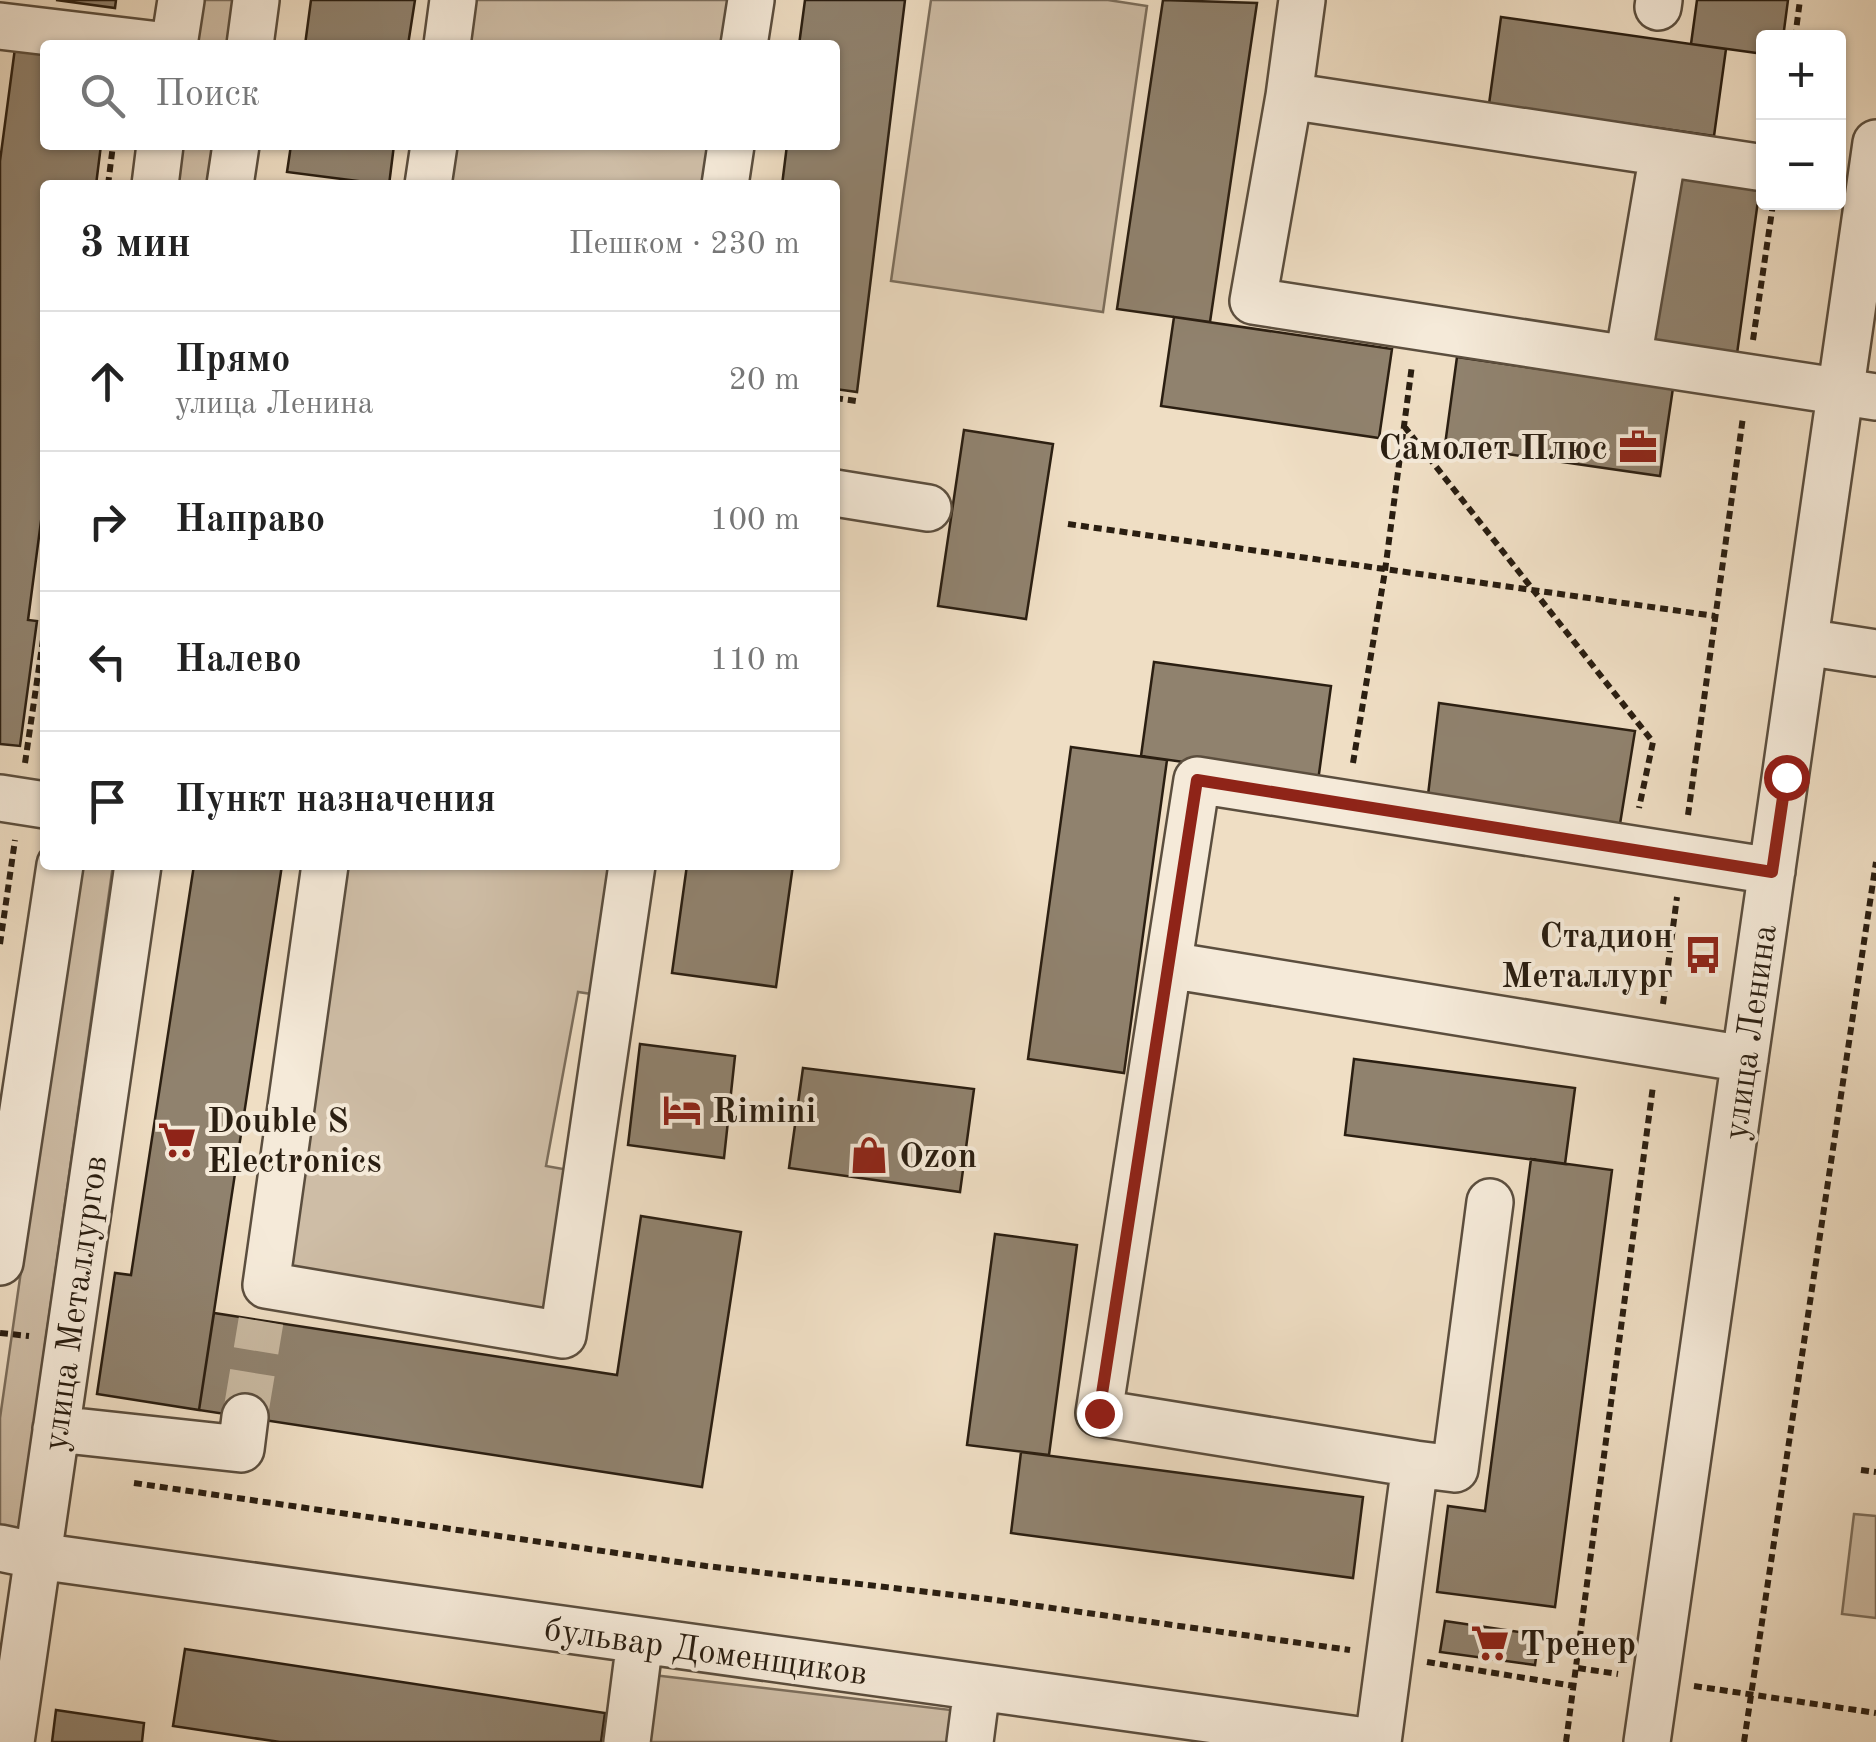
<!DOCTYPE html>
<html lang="ru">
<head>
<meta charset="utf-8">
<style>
  :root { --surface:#fff; --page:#f6f6f6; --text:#222; --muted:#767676; --line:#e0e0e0 }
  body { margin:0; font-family:"Old Standard TT",serif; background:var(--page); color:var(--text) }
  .controls { position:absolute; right:30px; top:30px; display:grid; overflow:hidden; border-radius:10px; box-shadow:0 2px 8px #0004 }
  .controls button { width:90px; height:90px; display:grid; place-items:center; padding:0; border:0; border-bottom:2px solid var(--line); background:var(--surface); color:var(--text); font:50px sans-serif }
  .stop { position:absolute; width:30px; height:30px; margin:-22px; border:8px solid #8f2418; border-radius:50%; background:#fff }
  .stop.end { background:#8f2418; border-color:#fff; box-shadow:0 2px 10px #0008 }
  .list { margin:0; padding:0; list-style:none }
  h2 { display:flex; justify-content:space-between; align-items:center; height:130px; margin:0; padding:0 40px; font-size:42px }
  h2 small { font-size:32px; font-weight:400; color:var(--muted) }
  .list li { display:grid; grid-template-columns:65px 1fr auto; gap:30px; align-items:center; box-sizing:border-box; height:140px; padding:0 40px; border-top:2px solid var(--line) }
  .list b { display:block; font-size:38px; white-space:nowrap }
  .list p { margin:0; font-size:32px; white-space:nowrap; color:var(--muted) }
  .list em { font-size:32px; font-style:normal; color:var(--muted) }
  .icon { flex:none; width:55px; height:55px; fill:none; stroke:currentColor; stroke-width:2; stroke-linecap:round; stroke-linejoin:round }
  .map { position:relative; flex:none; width:1876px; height:1742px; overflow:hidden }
  .search { position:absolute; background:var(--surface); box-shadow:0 2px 8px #0004; left:40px; top:40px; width:800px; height:110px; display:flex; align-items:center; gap:25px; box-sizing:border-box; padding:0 35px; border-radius:10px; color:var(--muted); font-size:38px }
  .panel { position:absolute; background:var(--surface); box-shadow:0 2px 8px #0004; left:40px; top:180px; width:800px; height:690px; border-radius:10px }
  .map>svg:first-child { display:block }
</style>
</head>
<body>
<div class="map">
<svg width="1876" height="1742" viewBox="0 0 1876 1742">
  <rect width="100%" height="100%" fill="#efdec4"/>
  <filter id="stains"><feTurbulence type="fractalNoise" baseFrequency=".002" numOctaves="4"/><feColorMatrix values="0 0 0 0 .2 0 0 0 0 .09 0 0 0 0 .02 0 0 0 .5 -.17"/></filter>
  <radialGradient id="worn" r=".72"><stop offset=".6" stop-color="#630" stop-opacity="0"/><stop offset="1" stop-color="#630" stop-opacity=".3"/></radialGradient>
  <!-- green -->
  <path fill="#cebda6" stroke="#7c6e5c" stroke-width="2.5" d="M203,0h34l-7,45h-33z
    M453,0h298l-7,45h-297z
    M931,0h177l39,6 -44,306 -212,-31z
    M182,145h34l-6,40h-33z
    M434,145h297l-6,40h-297z
    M79,865h34l-94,663 -19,-1v-109z
    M332,865h292l-19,131 -27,-4 -32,174 34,6 -24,158 -283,-49z
    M1854,1514l22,2v102l-34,-4z
    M653,1675l298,35 -4,32h-305z"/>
  <!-- building -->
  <path fill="#90826e" stroke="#2a1e11" stroke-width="2.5" d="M56,0h60l-1,8z
    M311,0h104l-7,45h-103z
    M805,0h100l-48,392 -22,-3v-204h-53l5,-40h48v-100h-36z
    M1163,0l94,3 -47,319 -93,-13z
    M1697,0h91l-5,38h-19v16l-73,-10z
    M1501,17l225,32 -12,87 -225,-32z
    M15,48l30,4v93h56l-5,40h-51v306l-17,129 9,1 -17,125 -20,-2v-583z
    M291,145h103l-5,40 -102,-13z
    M1677,174l83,12 -24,175 -83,-12z
    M1174,317l218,32 -13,89 -218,-32z
    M1457,357l216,31 -13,88 -215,-31z
    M964,430l89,14 -27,175 -88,-13z
    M1154,662l177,24 -13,95 -177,-25z
    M1439,703l196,28 -15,93 -192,-29z
    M1071,747l96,13 -43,313 -96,-14z
    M194,865h88l-83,545 -102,-16 18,-121 16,2z
    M687,865h106l-17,122 -104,-14z
    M640,1044l95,12 -11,102 -96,-13z
    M1354,1059l221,29 -10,76 -220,-29z
    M803,1068l171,21 -14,103 -171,-24z
    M1531,1159l81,11 -57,437 -118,-15 11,-86 37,5z
    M641,1216l100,16 -39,255 -503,-77 15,-97 403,62z
    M995,1234l82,11 -28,210 -82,-10z
    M1021,1452l342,45 -10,81 -342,-45z
    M1445,1621l94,14 -4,30 -95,-13z
    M185,1649l420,64 -4,29h-321l-107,-16z
    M56,1710l88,13 -2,19h-90z"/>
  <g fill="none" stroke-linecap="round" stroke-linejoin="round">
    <!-- minor-tunnel -->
    <path stroke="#c8b8a0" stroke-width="45" stroke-dasharray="45 22" stroke-linecap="butt" d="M245,1417l16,-96"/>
    <!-- minor casing -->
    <g stroke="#5b4e3e" stroke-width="50">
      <path id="minor" d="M1302,0l-13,96 475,72
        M1658,7l1,-7
        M0,26l159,19
        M174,45l7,-45
        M250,45l6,-45
        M447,45l6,-45
        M744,45l7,-45
        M1289,96l-36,205 375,58 35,-206
        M155,185l5,-40
        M230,185l6,-40
        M428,185l6,-40
        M725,185l6,-40
        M1628,359l248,38
        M835,493l93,15
        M1805,642l71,11
        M0,798l45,7
        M325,865l-59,420 297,50 69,-470
        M1169,965l576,94
        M0,1262l60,-397
        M56,1429l185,20 4,-32
        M1415,1464l-316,-51 98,-633 575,91
        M0,1548l38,8 1335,186
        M11,1742l127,-877
        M627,1742l13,-102
        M970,1742l7,-54
        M1378,1742l37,-278 40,5 35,-267
        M1647,1742l229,-1599"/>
    </g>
    <!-- path -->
    <path stroke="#2a1e11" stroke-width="6" stroke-dasharray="8 5" stroke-linecap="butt" d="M1795,38l5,-38
      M108,185l5,-40
      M1753,340l20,-136
      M835,398l21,3
      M1404,426l249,316 -14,66
      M1068,524l647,92
      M25,763l20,-137
      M1353,763l32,-192 27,-206
      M1688,815l55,-398
      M0,944l15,-104
      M1663,1004l14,-107
      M0,1333l29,3
      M1861,1470l15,2
      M134,1483l572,83 282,33 362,51
      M1427,1662l147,24
      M1578,1668l40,6
      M1694,1686l182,27
      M1566,1742l87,-656
      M1744,1742l132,-880"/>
    <!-- minor -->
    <use href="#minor" stroke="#f5ead9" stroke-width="45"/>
  </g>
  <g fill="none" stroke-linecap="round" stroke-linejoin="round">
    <!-- route -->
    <path stroke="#8f2418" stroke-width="12" d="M1099,1413l98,-633 575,92 14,-95"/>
  </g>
  <!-- icons -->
  <defs>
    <g id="office-bare" transform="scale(3)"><path d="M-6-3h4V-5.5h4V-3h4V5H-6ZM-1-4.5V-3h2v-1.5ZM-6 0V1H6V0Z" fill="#8f2418" stroke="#f5ead9" stroke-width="2.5" paint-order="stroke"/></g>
    <g id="bus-bare" transform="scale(3)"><path d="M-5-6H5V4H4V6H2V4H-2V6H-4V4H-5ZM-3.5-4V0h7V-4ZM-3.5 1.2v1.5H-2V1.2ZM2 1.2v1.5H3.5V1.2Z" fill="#8f2418" stroke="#f5ead9" stroke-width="2.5" paint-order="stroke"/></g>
    <g id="hotel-bare" transform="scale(3)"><path d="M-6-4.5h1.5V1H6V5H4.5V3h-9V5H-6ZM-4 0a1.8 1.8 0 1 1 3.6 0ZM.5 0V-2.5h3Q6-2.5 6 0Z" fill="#8f2418" stroke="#f5ead9" stroke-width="2.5" paint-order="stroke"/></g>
    <g id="supermarket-bare" transform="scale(3)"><path d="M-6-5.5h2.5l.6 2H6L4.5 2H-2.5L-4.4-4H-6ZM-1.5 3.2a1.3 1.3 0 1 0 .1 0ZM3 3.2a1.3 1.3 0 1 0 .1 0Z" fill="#8f2418" stroke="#f5ead9" stroke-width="2.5" paint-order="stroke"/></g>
    <g id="shop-bare" transform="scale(3)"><path d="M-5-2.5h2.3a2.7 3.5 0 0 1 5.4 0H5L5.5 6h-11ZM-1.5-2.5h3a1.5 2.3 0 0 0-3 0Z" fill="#8f2418" stroke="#f5ead9" stroke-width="2.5" paint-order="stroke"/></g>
  </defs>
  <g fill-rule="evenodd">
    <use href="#office-bare" x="1638" y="447"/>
    <use href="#bus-bare" x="1703" y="955"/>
    <use href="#hotel-bare" x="682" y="1110"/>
    <use href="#supermarket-bare" x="177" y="1140"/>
    <use href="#shop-bare" x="869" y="1155"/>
    <use href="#supermarket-bare" x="1490" y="1643"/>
  </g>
  <g text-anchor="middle" stroke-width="8" stroke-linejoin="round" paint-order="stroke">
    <!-- poi labels -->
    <g font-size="35" font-weight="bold" fill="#2a1e11" stroke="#f5ead9" text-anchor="start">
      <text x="1608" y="459" text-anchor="end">Самолет Плюс</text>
      <text x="1673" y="947" text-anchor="end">Стадион<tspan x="1673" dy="40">Металлург</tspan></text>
      <text x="712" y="1122">Rimini</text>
      <text x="207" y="1132">Double S<tspan x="207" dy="40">Electronics</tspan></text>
      <text x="899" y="1167">Ozon</text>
      <text x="1520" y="1655">Тренер</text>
    </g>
    <!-- street labels -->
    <g font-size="35" fill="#2a1e11" stroke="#f5ead9">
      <text transform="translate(1749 1032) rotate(-82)" y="12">улица Ленина</text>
      <text transform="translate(74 1303) rotate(-82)" y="12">улица Металлургов</text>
      <text transform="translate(706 1650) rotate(8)" y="12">бульвар Доменщиков</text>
    </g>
  </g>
  <rect width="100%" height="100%" filter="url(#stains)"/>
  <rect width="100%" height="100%" fill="url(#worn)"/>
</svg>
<div class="controls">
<button>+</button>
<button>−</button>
</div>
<div class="stop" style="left:1786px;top:777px"></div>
<div class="stop end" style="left:1099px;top:1413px"></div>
<div class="search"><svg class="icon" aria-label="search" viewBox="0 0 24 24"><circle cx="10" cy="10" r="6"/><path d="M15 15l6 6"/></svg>Поиск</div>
<section class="panel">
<h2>3 мин<small>Пешком · 230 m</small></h2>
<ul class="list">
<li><svg class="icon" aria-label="ahead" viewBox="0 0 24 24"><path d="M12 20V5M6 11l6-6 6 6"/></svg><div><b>Прямо</b><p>улица Ленина</p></div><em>20 m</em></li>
<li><svg class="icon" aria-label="right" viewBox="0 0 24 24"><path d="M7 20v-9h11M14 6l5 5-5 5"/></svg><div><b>Направо</b></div><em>100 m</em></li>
<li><svg class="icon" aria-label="left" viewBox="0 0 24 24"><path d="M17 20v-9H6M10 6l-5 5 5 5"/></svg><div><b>Налево</b></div><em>110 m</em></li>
<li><svg class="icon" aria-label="arrive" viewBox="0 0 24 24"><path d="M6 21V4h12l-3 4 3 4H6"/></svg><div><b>Пункт назначения</b></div></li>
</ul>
</section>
</div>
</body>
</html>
